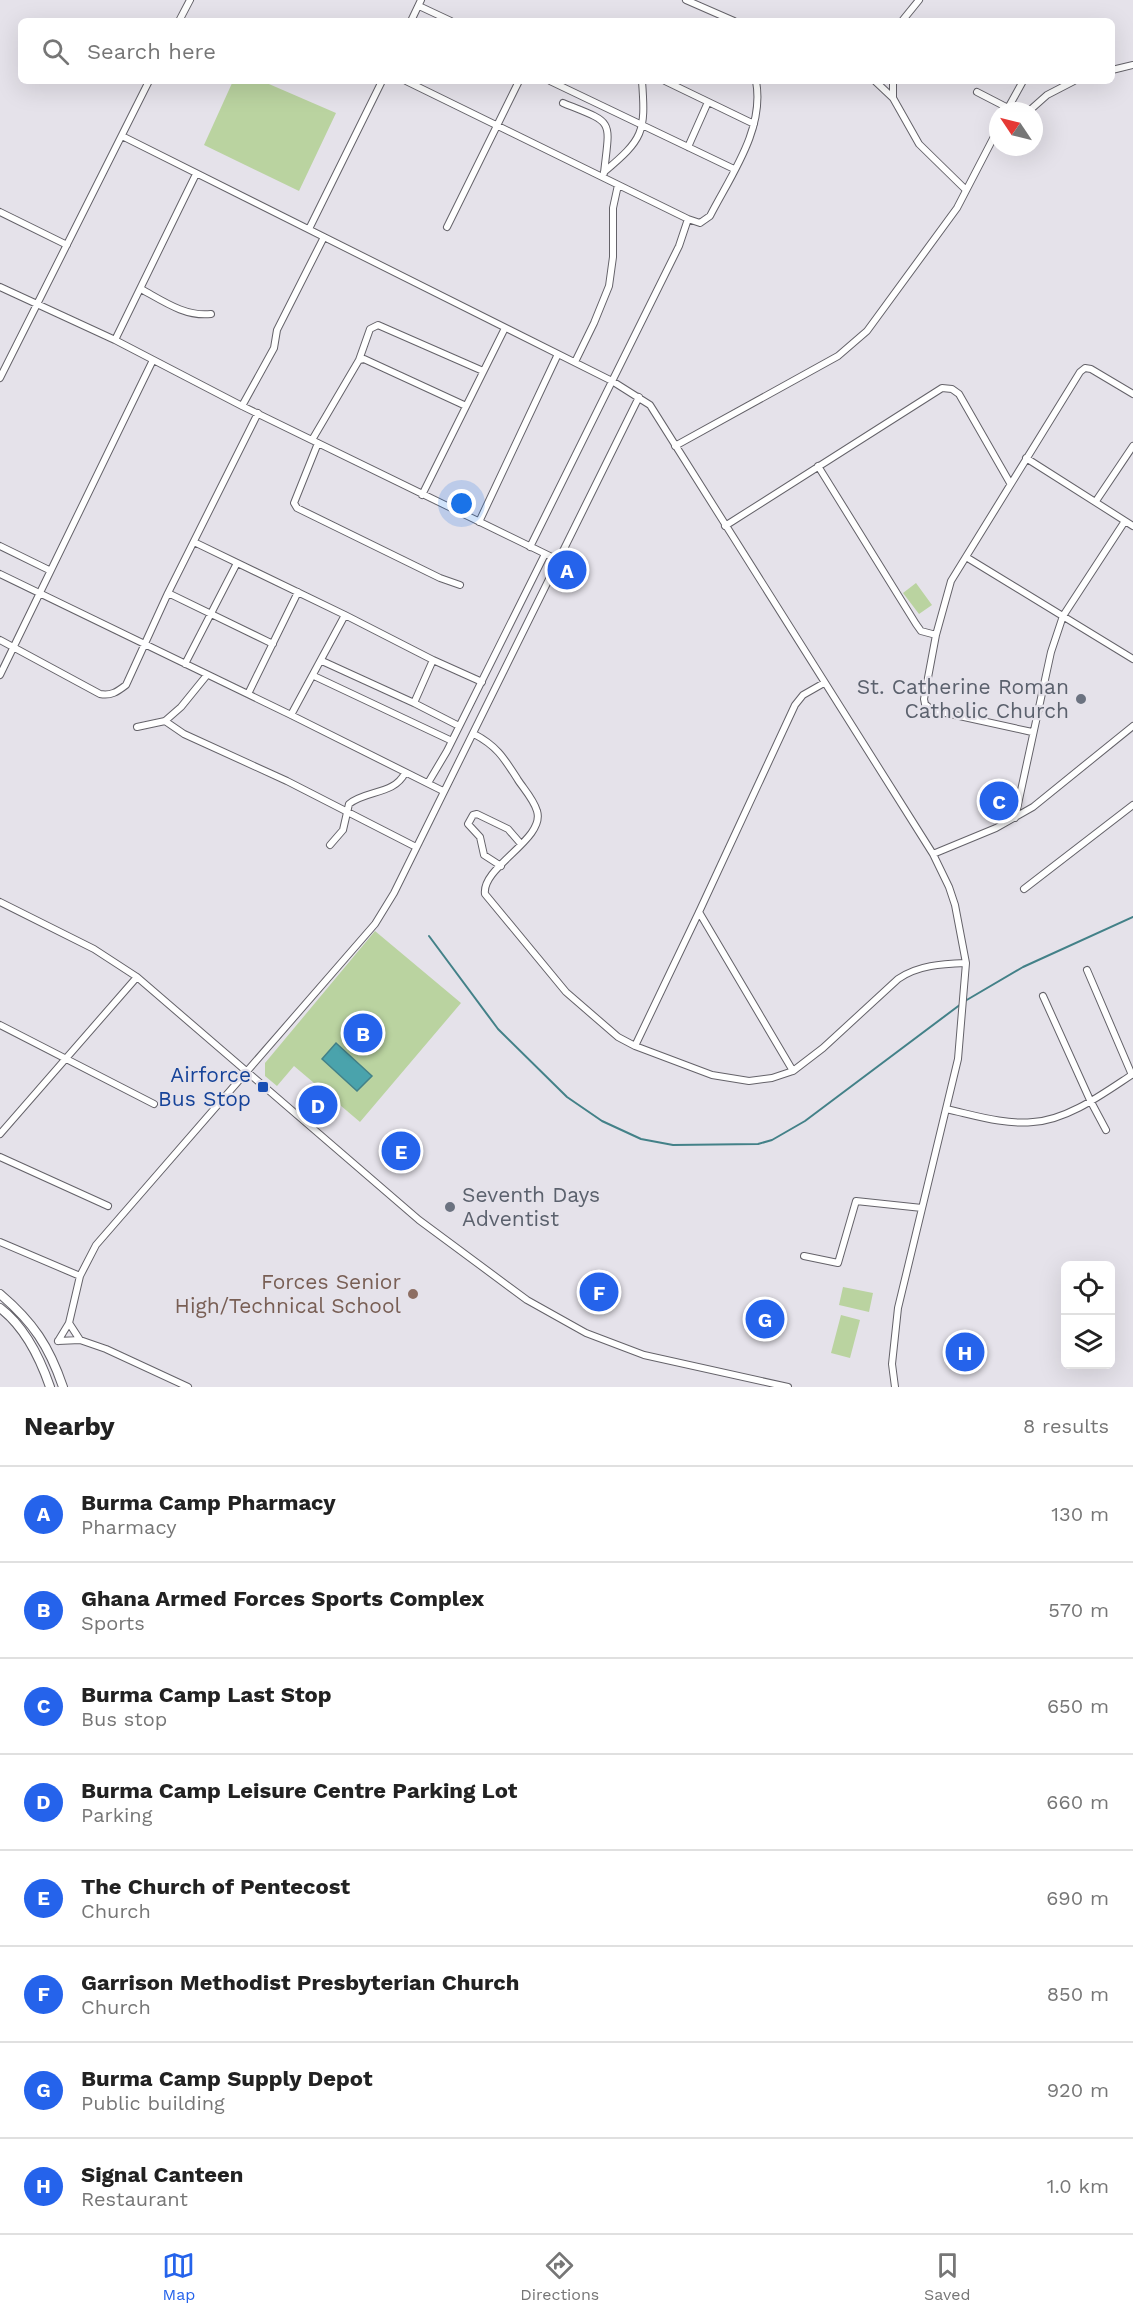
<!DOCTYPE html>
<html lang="en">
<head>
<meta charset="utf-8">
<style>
  :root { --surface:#fff; --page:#f2f2f2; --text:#222; --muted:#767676; --line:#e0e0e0; --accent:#2563eb }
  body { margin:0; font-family:"Work Sans",sans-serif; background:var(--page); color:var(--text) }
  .controls { position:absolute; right:18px; bottom:18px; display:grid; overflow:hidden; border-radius:9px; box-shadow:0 6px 24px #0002 }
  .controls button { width:54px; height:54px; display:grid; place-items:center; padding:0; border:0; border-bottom:2px solid var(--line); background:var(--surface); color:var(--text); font:30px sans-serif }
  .compass { position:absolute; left:989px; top:102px; width:54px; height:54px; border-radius:50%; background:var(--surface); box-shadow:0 6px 24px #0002; rotate:305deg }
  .you { position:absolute; left:462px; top:504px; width:21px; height:21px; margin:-15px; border:4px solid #fff; border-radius:50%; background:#1a73e8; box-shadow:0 0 0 9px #1a73e833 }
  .badge { display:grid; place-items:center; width:39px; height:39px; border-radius:50%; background:var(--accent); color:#fff; font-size:20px; font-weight:700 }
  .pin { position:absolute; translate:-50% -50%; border:3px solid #fff; box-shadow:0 2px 6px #0006 }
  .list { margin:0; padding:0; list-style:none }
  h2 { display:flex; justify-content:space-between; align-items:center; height:78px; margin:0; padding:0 24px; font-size:26px }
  h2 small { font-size:20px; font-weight:400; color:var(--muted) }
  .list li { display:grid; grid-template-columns:39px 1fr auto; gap:18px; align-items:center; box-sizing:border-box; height:96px; padding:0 24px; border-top:2px solid var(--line) }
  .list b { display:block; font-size:22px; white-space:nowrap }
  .list p { margin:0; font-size:20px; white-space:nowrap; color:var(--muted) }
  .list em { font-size:20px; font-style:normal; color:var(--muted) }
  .icon { flex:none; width:33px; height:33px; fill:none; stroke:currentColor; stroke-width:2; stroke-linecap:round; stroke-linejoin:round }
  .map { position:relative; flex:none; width:1133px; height:1387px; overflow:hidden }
  .search { position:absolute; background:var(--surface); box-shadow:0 6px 24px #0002; left:18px; right:18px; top:18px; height:66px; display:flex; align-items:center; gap:15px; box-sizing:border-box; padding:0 21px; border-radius:9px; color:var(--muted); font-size:22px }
  .sheet { height:846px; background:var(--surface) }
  nav { display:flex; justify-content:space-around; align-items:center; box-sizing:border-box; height:84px; border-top:2px solid var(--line); background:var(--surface); font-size:16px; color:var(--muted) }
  nav a { display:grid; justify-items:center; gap:3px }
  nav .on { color:var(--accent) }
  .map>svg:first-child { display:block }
</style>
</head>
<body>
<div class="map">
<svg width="1133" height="1387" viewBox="0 0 1133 1387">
  <rect width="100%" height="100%" fill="#e5e2ea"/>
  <!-- green -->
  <path fill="#bad3a0" d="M233,81h29l74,32 -37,78 -95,-46z
    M916,583l16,22 -13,9 -16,-21z
    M375,931l86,72 -101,119 -66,-56 -17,20 -12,-10v-13z
    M843,1287l30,6 -4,19 -30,-7z
    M841,1315l19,5 -10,38 -19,-5z"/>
  <!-- water -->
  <path fill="#4aa3ac" stroke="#438188" stroke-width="1.5" d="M336,1043l36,33 -15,15 -35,-32z"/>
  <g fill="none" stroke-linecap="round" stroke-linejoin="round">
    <!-- stream -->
    <path stroke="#438188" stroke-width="2" d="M429,936l69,93 69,68 35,24 39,18 32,6 85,-1 14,-4 33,-19 156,-117
      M965,1001l58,-34 110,-50"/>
    <!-- minor casing -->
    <g stroke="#646269" stroke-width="8">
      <path id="minor" d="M686,0l48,21
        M419,6l32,15
        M179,21l11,-21
        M411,21l10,-21
        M902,21l17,-21
        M1112,70l21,-5
        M406,81l282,138 12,4 10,-7c21,-41 55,-87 46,-135
        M550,81l184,88
        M665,81l89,43
        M875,81l18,17 26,46 47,46
        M977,92l31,16
        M893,97v-16
        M563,103c52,21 47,15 41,70
        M1007,110l16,-29
        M1029,111l18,-16 27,-14
        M122,136l490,245 38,24 283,449 16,33 6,18 11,58 -8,96 -60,249 -6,56 3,23
        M688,147l20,-45
        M604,172c39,-33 42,-39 38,-91
        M0,212l67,33
        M447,227l72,-146
        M309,229l73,-148
        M0,287l115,53 127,66 316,154
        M141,289c22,12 44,28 70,25
        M115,340l81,-166
        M359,360l11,-31 8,-4 105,46
        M575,362l19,-39 15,-37 4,-29v-49l5,-23
        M0,378l149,-297
        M242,406l32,-58 3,-18 47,-93
        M312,440l47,-80 5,-1 102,47
        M318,443l-24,60 3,5 143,70 20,7
        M675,446l163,-90 29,-25 90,-123 41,-79
        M1026,458l107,68
        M818,466l98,158 5,7 15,4
        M422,495l83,-167
        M1096,501l37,-55
        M479,522l79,-168
        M725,526l217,-138 10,1 7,5 51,89
        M194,542l151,73 88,45 -19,43 45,23
        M0,546l49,24
        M530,547l149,-301 9,-27
        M966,557l167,102
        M0,574l291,141 152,76
        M168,593l105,51
        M0,640l100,54c11,2 17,-2 26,-9l42,-92 90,-180
        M433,660l49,22
        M322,661l92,42
        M185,664l52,-101
        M0,675l153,-315
        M314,676l138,65
        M248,694l50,-102
        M291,715l54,-100
        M165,721l19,13 103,47 129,66
        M137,727l28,-6 16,-14 26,-32
        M1032,732l-100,-22 -7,-6 -1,-5 12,-64 15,-54 129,-209 5,-4 6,1 42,25
        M474,734c23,12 30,24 44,46 6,9 16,20 19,31 9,28 -56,56 -52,83l81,98 52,45 17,9 77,29 37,6 23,-3 21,-7 30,-23 75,-69c20,-14 44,-15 68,-16
        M428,783l19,-32 98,-197
        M1015,818l36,-166 12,-36 62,-95
        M330,845l13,-15 6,-26c17,-14 45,-9 56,-31
        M933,854l63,-26 37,-21 100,-81
        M501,866l-17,-11 -4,-18 -12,-13 5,-9 4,-1 31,15 13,15
        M1024,889l109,-84
        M0,902l94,47 43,28 282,243 108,80 59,33 58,22 144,32
        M699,912l94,159
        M1087,970l45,105
        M1043,996l47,104 16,30
        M0,1025l154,79
        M635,1046l64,-134 96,-207 8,-10 21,-12
        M946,1109c28,6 58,16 87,13 35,-2 71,-29 100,-48
        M0,1134l137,-157
        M0,1157l108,49
        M0,1242l80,34
        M804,1256l34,7 18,-62 66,7
        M69,1323l11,17
        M58,1341l11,-18 11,-47 16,-31 279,-321 19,-31 245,-496
        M58,1341l22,-1 26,9 82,38"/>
    </g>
    <!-- secondary casing -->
    <g stroke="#646269" stroke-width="10">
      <path id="secondary" d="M0,1294c33,28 49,52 63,93
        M0,1308c25,19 40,50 50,79"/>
    </g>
    <!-- minor -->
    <use href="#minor" stroke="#fff" stroke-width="6"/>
    <!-- secondary -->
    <use href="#secondary" stroke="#fff" stroke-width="8"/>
  </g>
  <!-- markers -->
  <g fill="#6b7280" stroke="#e5e2ea" stroke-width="2">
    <circle cx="1081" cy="699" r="6"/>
    <circle cx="450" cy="1207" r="6"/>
  </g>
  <rect fill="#1a4fb4" stroke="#e5e2ea" stroke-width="2" x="257" y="1081" width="12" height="12" rx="3"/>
  <circle fill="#8d6e63" stroke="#e5e2ea" stroke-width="2" cx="413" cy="1294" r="6"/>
  <g text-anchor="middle" stroke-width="4.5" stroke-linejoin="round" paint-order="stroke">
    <!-- worship labels -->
    <g font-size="21" fill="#5b616d" stroke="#e5e2ea" text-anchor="end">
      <text x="1069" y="694">St. Catherine Roman<tspan x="1069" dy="24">Catholic Church</tspan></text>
      <text x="462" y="1202" text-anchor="start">Seventh Days<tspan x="462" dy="24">Adventist</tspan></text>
    </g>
    <!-- transit labels -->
    <g font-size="21" fill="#164399" stroke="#e5e2ea" text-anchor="end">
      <text x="251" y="1082">Airforce<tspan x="251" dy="24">Bus Stop</tspan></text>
    </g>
    <!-- education labels -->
    <g font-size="21" fill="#785e54" stroke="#e5e2ea" text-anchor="end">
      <text x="401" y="1289">Forces Senior<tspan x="401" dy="24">High/Technical School</tspan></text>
    </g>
  </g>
</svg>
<div class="controls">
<button><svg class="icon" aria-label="locate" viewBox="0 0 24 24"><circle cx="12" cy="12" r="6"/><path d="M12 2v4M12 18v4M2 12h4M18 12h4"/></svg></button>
<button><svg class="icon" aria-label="layers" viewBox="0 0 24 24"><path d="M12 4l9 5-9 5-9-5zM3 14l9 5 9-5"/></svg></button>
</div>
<svg class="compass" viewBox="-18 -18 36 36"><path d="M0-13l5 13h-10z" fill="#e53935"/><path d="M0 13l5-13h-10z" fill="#767676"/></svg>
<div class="you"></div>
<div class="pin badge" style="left:567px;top:570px">A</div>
<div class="pin badge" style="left:363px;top:1033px">B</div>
<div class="pin badge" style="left:999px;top:801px">C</div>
<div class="pin badge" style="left:318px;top:1105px">D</div>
<div class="pin badge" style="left:401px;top:1151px">E</div>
<div class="pin badge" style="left:599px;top:1292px">F</div>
<div class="pin badge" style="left:765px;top:1319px">G</div>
<div class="pin badge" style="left:965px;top:1352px">H</div>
<div class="search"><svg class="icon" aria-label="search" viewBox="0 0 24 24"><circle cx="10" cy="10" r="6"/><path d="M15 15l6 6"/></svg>Search here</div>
</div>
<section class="sheet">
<h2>Nearby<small>8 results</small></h2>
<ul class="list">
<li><span class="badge">A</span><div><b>Burma Camp Pharmacy</b><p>Pharmacy</p></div><em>130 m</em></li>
<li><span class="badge">B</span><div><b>Ghana Armed Forces Sports Complex</b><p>Sports</p></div><em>570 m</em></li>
<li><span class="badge">C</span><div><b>Burma Camp Last Stop</b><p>Bus stop</p></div><em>650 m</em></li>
<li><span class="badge">D</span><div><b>Burma Camp Leisure Centre Parking Lot</b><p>Parking</p></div><em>660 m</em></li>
<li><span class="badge">E</span><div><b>The Church of Pentecost</b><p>Church</p></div><em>690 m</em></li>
<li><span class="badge">F</span><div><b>Garrison Methodist Presbyterian Church</b><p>Church</p></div><em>850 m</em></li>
<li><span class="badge">G</span><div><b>Burma Camp Supply Depot</b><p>Public building</p></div><em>920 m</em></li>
<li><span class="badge">H</span><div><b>Signal Canteen</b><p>Restaurant</p></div><em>1.0 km</em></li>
</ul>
</section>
<nav>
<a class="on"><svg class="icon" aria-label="map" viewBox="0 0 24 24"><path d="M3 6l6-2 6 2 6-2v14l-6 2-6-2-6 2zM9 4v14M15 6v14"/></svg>Map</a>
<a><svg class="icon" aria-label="directions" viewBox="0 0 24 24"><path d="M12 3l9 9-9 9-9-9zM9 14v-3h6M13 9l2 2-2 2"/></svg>Directions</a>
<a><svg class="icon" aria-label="saved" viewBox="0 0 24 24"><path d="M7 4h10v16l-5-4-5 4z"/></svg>Saved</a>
</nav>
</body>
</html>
